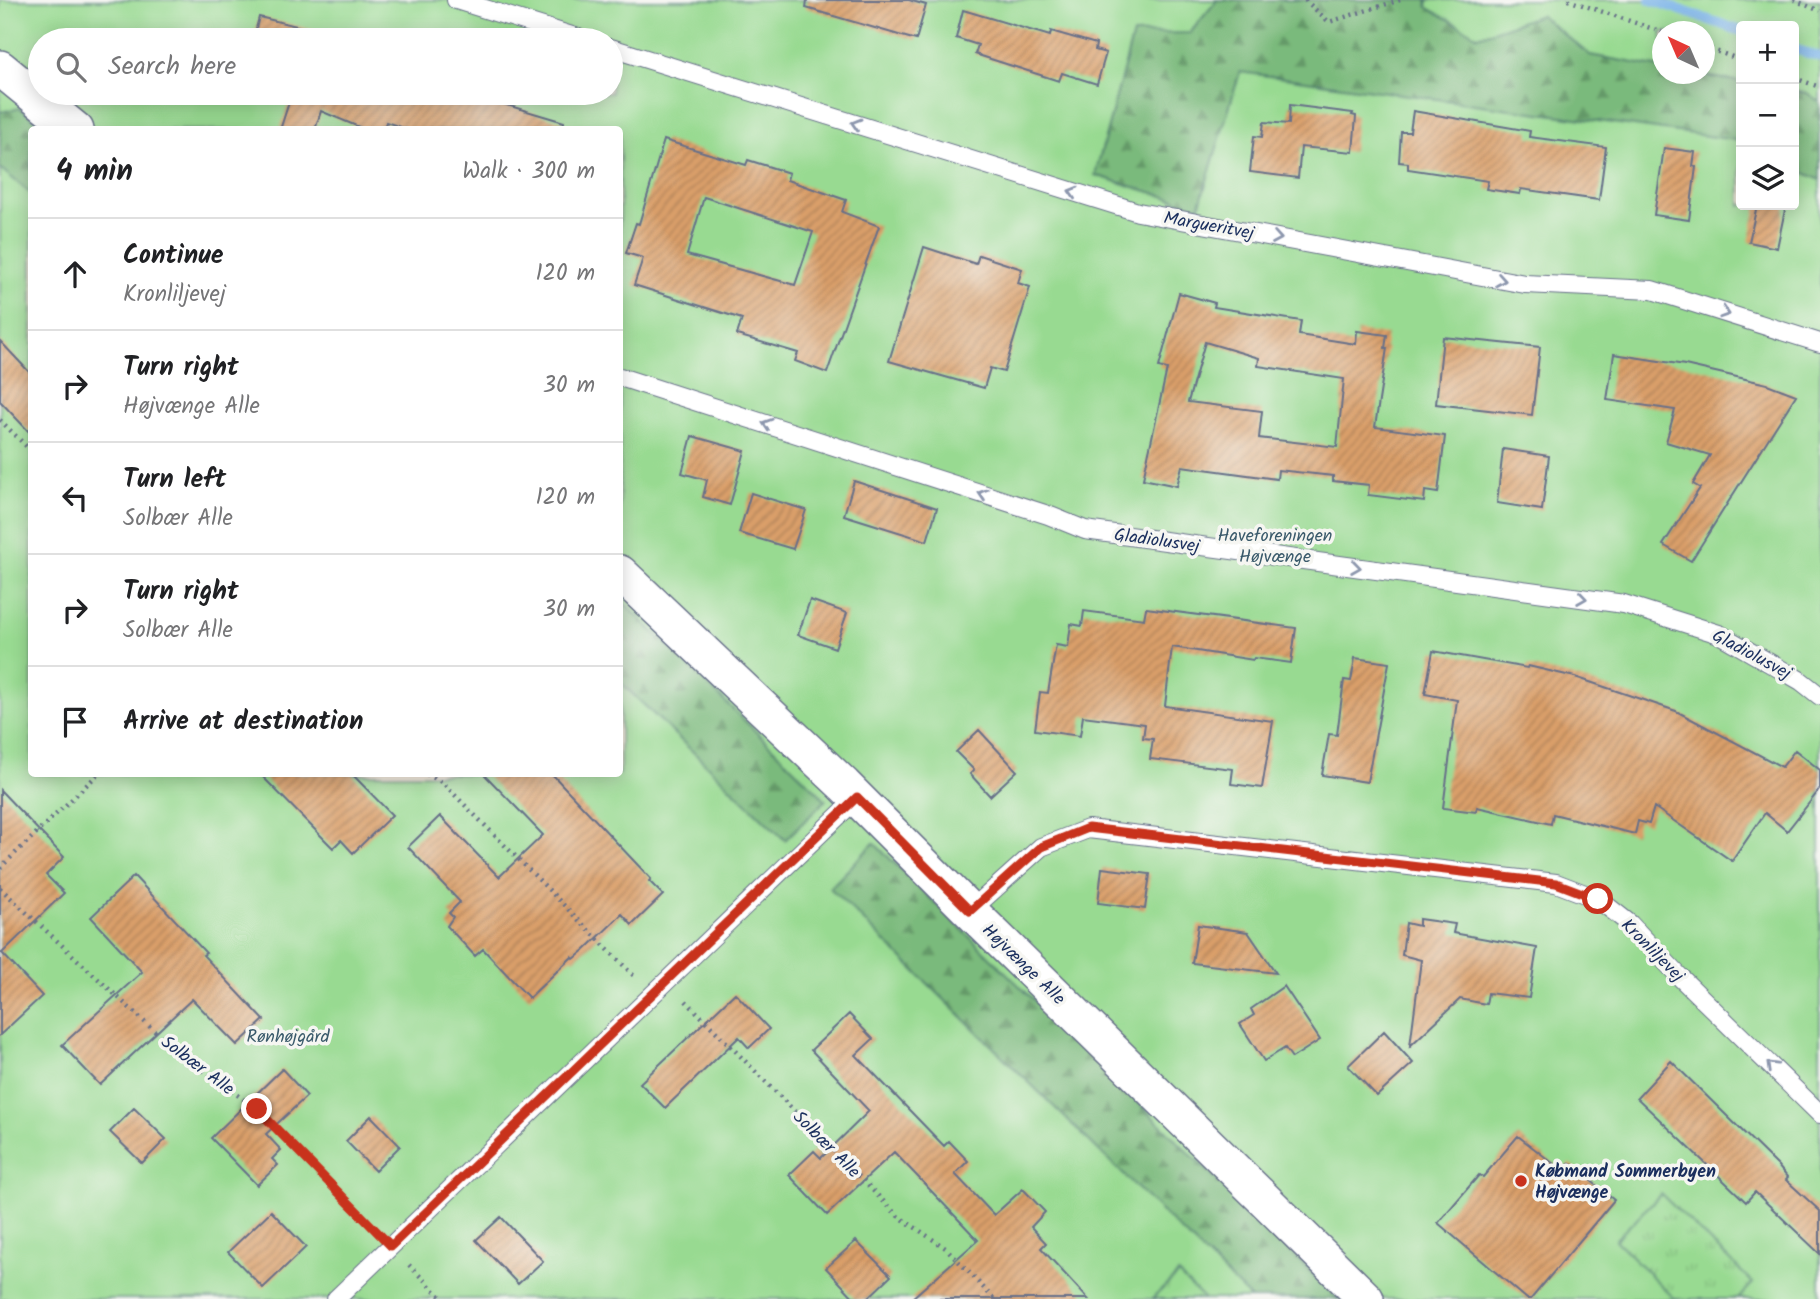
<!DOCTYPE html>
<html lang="en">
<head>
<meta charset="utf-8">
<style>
  :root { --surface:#fff; --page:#f6f6f6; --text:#202124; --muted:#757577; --line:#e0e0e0 }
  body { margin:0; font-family:Kalam,sans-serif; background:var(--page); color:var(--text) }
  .controls { position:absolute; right:21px; top:21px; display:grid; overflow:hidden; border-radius:7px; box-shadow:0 4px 18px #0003 }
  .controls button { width:63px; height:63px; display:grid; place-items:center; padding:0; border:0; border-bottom:2px solid var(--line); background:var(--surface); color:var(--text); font:35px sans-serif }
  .compass { position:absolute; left:1652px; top:21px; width:63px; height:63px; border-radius:50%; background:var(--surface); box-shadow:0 4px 18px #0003; rotate:316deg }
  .stop { position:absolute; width:21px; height:21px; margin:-16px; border:5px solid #c8321e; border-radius:50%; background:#fff }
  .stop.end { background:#c8321e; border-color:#fff; box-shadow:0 2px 7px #0008 }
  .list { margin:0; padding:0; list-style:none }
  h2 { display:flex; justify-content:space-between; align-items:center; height:91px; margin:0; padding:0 28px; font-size:30px }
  h2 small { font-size:23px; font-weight:400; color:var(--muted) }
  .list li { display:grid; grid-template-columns:46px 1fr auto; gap:21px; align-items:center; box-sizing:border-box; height:112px; padding:0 28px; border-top:2px solid var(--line) }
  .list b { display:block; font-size:26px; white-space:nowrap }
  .list p { margin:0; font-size:23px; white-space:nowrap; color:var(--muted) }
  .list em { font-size:23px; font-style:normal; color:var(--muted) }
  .icon { flex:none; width:38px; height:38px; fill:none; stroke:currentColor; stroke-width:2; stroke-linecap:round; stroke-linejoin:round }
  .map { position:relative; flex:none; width:1820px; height:1299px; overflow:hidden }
  .search { position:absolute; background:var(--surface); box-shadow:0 4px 18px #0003; left:28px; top:28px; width:595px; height:77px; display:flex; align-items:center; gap:18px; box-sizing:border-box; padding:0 24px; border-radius:38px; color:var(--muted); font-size:26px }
  .panel { position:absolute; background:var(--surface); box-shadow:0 4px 18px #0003; left:28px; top:126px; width:595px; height:651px; border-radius:7px }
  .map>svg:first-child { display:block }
</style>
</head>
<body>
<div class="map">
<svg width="1820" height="1299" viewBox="0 0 1820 1299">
  <defs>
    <pattern id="forest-firs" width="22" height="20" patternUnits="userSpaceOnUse" patternTransform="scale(1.75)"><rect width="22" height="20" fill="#7aba7b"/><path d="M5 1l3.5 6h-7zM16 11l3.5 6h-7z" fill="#639868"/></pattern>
    <pattern id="park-tufts" width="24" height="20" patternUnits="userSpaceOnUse" patternTransform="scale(1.75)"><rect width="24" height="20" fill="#98da91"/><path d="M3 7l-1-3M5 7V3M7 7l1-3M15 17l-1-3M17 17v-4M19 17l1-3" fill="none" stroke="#82bb7f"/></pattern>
    <pattern id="building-hatch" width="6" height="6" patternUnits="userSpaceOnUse" patternTransform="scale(1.75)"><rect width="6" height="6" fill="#da9f69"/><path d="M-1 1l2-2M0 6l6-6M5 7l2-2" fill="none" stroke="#b0825a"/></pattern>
  </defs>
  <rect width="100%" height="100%" fill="#f6f6f2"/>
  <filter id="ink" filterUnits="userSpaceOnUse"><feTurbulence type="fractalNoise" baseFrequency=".0143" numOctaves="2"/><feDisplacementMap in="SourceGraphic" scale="14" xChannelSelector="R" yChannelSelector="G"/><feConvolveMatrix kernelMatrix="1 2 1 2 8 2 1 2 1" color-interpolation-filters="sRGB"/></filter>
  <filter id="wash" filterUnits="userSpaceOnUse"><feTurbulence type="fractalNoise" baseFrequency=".00686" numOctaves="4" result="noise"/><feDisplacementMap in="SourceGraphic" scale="28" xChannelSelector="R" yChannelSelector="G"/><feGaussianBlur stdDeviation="1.57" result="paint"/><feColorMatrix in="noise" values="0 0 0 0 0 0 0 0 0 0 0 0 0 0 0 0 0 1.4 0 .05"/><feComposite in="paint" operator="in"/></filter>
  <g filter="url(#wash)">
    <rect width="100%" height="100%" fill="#f5e9d8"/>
    <!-- green -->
    <path fill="#98da91" stroke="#5a8478" stroke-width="2" fill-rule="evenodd" d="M0,0h1820v1299h-1820zM1741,26h53v179h-53zM1662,32h42v42h-42zM40,40h571v53h-571zM32,130h588v644h-588z"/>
    <!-- forest -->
    <path fill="url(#forest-firs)" stroke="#4a746c" stroke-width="2" d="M1217,0h211l-1,7 51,29 62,-21 50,40 72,13v6h33l46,8v61l-5,-3 -496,-68 -41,135 -104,-32 38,-141 57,-1z
      M1794,91l13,2 13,9v78l-26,-12z
      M20,108l27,21 -15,1 -1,64 -31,-26v-56z
      M620,599l206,201 -41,40 -165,-158z
      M874,843l464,456h-87l-421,-411z"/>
    <!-- park -->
    <path fill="url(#park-tufts)" stroke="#5a8478" stroke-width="2" d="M1661,1194l92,89 -15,16h-63l-60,-59z
      M1178,1274l26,25h-52z"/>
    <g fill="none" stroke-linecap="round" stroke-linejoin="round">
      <!-- stream -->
      <path stroke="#76b1e8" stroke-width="10" d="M1651,0l90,31
        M1794,49l26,8"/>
    </g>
    <g id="blocks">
      <!-- building -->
      <path fill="url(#building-hatch)" fill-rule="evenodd" d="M807,0h102l17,5 -10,35 -110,-32z
        M963,10l87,26 1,-5 45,13 -1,6 11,3 -9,31 -35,-11 -3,8 -84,-27 3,-9 -22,-7z
        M259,17l92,22 1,-3 12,4h-111z
        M292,93h174l98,29 -1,8h-153l-24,-8 -3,8h-17l-45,-19 -6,19h-35z
        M1290,105l63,8 -1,2 4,1 -3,36 -52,-5 -3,31 -48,-6 4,-36 8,1 2,-15 25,2z
        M1413,111l117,20 -1,6 77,10 -7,53 -78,-11 -1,5 -34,-5 2,-8 -80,-12v-6l-9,-1 2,-30h9z
        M664,140l82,25 2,-5 41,13 -2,7 59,20 -4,12 37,14 -52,147 -32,-12 3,-8 -61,-18 5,-16 -108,-34 9,-27 -17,-5 10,-30 3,1zM704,197l109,35 -18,53 -108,-30z
        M1664,148l31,4 -2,14 3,1 -7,53 -35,-5z
        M1757,205h29l-9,43 -28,-6z
        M924,247l52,17 3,-9 43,14 -4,14 12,4 -26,85 -14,-4 -6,20 -95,-27z
        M1179,293l36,10 -1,4 87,14 -2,14 57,9 1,-13 30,4 -2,13h2l-12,79 70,9 -7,57 -13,-2 -1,11 -56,-7 1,-10 -36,-4v-5l-55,-6 -1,9 -95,-13 -5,20 -34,-7 24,-110 -8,-2zM1205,342l54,16 -1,8 86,13 -7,68 -78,-9 3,-27 -74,-9z
        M1443,337l97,10 -8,68 -96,-11z
        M0,341l32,34v60l-32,-34z
        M1614,354l71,11 82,19 29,11 -105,166 -28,-16 37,-57 -7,-4 17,-29 -44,-13 9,-32 -68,-10z
        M692,436l53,15 -15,54 -27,-8 4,-17 -25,-7z
        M1503,449l46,7 -7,54 -45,-7z
        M854,481l83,27 -10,33 -83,-26z
        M751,493l55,17 -13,39 -54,-16z
        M810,600l37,13 -12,35 -37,-13z
        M1146,608l150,20 -5,35 -37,-5 -1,2 -81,-13 -7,59 108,15 -11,67 -31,-4 2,-15 -83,-10 3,-20 -10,-1 2,-14 -62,-8 -3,20 -45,-6 5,-38 8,1 8,-48 12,2 3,-23 11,2 2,-15 60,8z
        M1433,651l94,17 1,-2 47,11 101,34 106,56 13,-17 25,20v19l-33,42 -22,-18 -33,48 -78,-54 -5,17 -11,-3 -3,13 -82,-20 -2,10 -74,-17 -1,5 -33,-4 14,-108 -32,-6z
        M1355,658l34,5 -22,119 -45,-7 7,-41 8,1 7,-55 7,1z
        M979,730l38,41 -27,25 -20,-22 4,-4 -18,-18z
        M260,774h92l40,41 -39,38 -12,-13 -8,8z
        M484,774h68l99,105 -2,2 14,14 -31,30 -10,-11 -36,35 -12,10 -2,-2 -43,41 -46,-49 -8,7 -28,-30 6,-9 -4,-4 11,-11 -52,-55 32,-31 59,61 44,-42z
        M0,790l64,67 -18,18 18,18 -62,60 40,43 -42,39z
        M1102,868l48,6 -5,35 -47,-6z
        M134,876l72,77 -3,2 61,65 -27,25 -45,-46 -92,86 -38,-40 80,-73 -51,-55z
        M1419,919l36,5 -2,9 84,15 -8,50 -41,-5 -2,11 -26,-5 -50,47 11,-86 -19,-5 4,-32 13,3z
        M1198,925l50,7 28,41 -84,-10z
        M1284,986l36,54 -28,18 -7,-10 -21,13 -24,-37 14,-9 -3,-6z
        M735,993l34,36 -20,19 -10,-11 -74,71 -25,-25z
        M849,1014l24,25 -17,16 88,91 5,-5 19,20 -13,13 39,41 29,-26 22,23 -14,15 15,16 -5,5 47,51h-177l67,-59 -84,-88 -67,63 -38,-40 25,-24 7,7 48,-47 -58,-61z
        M1384,1031l29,32 -36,33 -29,-30z
        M1671,1061l107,105 10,12 -2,2 34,31v43l-65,-62 -9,10 -109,-104z
        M282,1069l25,27 -41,38 15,16 -9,9 6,6 -21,20 -46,-47z
        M134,1108l32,31 -24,24 -32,-31z
        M371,1116l29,30 -25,25 -29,-30z
        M1518,1136l45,35 7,-8 44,37 -83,99h-4l-89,-76 41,-48 4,2z
        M271,1211l35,36 -43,41 -35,-36z
        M501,1217l42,44 -25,23 -42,-44z
        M856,1241l35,35 -24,23h-12l-29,-31z"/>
    </g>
  </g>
  <g filter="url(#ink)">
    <use href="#blocks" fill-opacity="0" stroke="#677089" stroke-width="2"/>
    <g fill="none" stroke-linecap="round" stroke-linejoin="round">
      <!-- lane casing -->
      <g stroke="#677089" stroke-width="20">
        <path id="lane" d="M456,0l129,40
          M611,48l527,164 387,72 127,6 168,53
          M620,377l428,138 37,15 539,74 95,30 82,47 19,15
          M970,911l71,-64 47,-18 468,54 42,16 32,25 50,53 140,137
          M336,1299l521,-501"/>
      </g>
      <!-- street casing -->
      <g stroke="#677089" stroke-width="38">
        <path id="street" d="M0,68l76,62
          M620,573l224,212 126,126 396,388"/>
      </g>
      <!-- path -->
      <path stroke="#677089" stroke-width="4.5" stroke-dasharray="2 5" stroke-linecap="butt" d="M1305,0l24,22 71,-22
        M1568,0l94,32
        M1794,0l26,11
        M1704,47l37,13
        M1794,78l26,9
        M0,420l32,32
        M427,774l16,9 191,193
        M0,868l98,-94
        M0,888l175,162 82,59 114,117
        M686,1001l212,215 49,33 47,50
        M409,1265l34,34"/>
      <!-- lane -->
      <use href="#lane" stroke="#fff" stroke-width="18"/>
      <!-- street -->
      <use href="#street" stroke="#fff" stroke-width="35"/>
    </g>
    <!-- one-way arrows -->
    <defs><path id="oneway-chevron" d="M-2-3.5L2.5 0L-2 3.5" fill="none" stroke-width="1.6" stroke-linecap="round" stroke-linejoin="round" transform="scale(1.75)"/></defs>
    <g stroke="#8d97ae">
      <use href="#oneway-chevron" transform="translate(856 124) rotate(-163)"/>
      <use href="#oneway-chevron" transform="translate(1073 192) rotate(-163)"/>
      <use href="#oneway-chevron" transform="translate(1277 238) rotate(10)"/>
      <use href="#oneway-chevron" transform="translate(1501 280) rotate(10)"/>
      <use href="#oneway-chevron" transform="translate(1725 313) rotate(18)"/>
      <use href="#oneway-chevron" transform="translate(767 424) rotate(-162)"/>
      <use href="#oneway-chevron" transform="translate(983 494) rotate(-162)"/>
      <use href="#oneway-chevron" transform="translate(1356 567) rotate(8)"/>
      <use href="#oneway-chevron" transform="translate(1582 598) rotate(8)"/>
      <use href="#oneway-chevron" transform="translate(1771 1066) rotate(-136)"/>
    </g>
  </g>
  <g fill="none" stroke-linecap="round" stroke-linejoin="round" filter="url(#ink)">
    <!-- route -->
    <path stroke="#c8321e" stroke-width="9" d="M257,1109l134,137 466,-449 113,114 71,-64 47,-19 468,55 42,16"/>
  </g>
  <!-- markers -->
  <circle fill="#c8321e" stroke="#f6f6f2" stroke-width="2.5" cx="1521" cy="1181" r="7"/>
  <g text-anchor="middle" stroke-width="7" stroke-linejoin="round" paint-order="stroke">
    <!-- street labels -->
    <g font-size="18" fill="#1b2f5e" stroke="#f6f6f2">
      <text transform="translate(1209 225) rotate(10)" y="6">Margueritvej</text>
      <text transform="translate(1157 540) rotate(8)" y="6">Gladiolusvej</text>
      <text transform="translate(1752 654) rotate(28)" y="6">Gladiolusvej</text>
      <text transform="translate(1653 950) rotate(45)" y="6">Kronliljevej</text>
      <text transform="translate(1024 964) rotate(44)" y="6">Højvænge Alle</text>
      <text transform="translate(198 1065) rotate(37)" y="6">Solbær Alle</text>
      <text transform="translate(827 1144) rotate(45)" y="6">Solbær Alle</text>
    </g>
    <!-- park labels -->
    <g font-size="18" fill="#3a5a6b" stroke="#f6f6f2">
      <text x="1275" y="541">Haveforeningen<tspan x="1275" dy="21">Højvænge</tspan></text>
      <text x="288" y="1042">Rønhøjgård</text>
    </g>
    <!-- poi labels -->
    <g font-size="18" font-weight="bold" fill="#1b2f5e" stroke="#f6f6f2" text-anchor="start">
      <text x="1535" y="1177">Købmand Sommerbyen<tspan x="1535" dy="21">Højvænge</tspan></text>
    </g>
  </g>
</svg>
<div class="controls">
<button>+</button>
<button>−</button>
<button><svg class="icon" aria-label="layers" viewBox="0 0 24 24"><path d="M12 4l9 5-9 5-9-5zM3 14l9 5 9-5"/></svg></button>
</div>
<svg class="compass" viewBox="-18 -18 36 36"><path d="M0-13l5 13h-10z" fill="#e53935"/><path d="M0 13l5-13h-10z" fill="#757577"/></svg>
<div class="stop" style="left:1598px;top:899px"></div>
<div class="stop end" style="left:257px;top:1109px"></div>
<div class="search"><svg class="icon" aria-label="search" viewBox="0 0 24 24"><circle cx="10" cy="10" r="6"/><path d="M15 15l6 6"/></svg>Search here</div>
<section class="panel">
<h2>4 min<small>Walk · 300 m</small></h2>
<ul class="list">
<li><svg class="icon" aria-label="ahead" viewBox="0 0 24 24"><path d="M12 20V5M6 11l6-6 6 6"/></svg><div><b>Continue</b><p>Kronliljevej</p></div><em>120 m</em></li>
<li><svg class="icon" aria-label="right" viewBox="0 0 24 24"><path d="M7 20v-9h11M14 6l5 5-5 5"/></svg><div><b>Turn right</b><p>Højvænge Alle</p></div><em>30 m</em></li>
<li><svg class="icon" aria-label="left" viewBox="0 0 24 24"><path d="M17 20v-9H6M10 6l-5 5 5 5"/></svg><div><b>Turn left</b><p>Solbær Alle</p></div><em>120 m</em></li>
<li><svg class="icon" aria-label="right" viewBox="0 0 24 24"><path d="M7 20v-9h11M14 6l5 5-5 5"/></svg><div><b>Turn right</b><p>Solbær Alle</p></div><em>30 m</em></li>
<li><svg class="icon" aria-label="arrive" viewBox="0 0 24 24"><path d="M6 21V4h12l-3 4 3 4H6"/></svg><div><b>Arrive at destination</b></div></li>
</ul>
</section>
</div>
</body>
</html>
